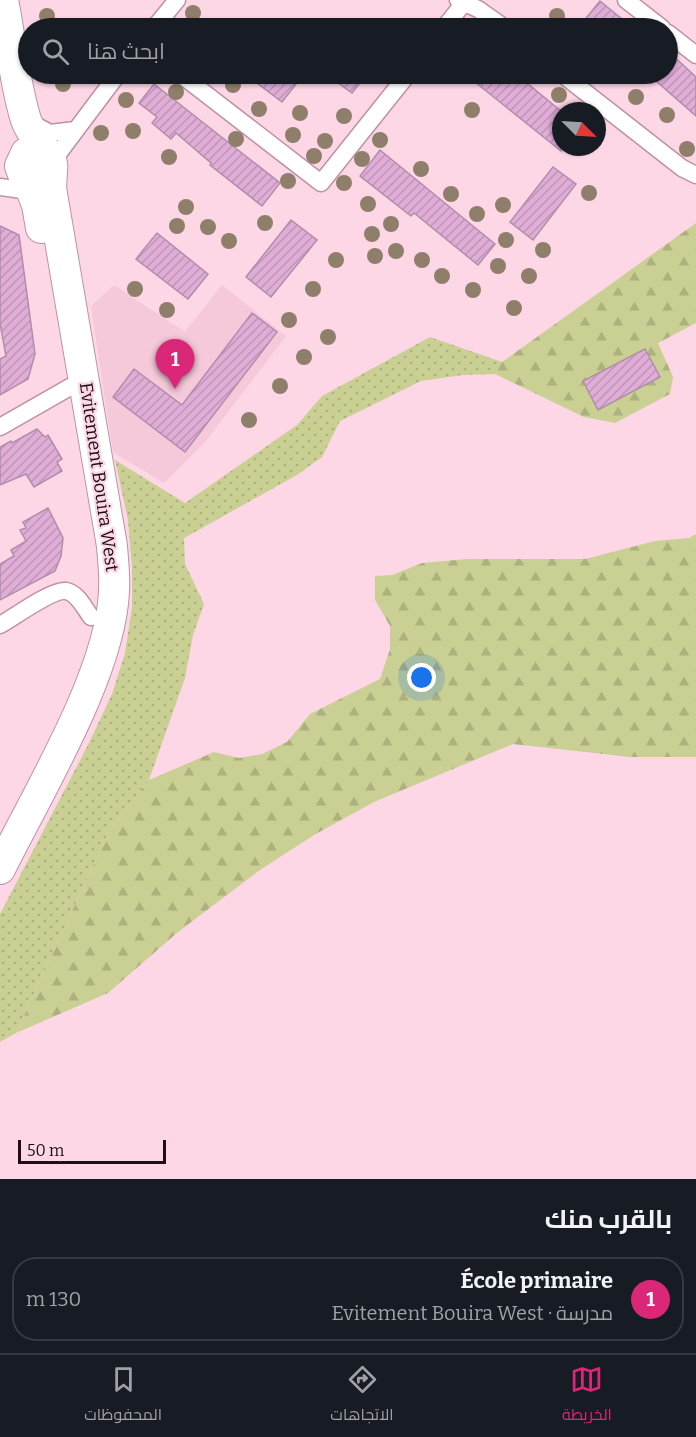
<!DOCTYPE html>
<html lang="ar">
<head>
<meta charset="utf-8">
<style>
  :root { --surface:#171b24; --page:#242831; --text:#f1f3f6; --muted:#9ea1a6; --line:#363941; --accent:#db2777 }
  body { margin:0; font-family:Bitter,Cairo,serif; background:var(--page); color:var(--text); direction:rtl }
  .compass { position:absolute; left:552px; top:102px; width:54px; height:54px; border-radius:50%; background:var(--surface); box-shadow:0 2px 4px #0004; rotate:114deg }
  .scale { position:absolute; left:18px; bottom:15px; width:148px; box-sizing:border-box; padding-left:6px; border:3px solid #1d0d14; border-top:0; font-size:16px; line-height:21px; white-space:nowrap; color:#1d0d14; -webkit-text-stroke:4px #fdd7e6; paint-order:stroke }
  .you { position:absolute; left:422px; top:678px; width:21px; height:21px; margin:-15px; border:4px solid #fff; border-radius:50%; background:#1a73e8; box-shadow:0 0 0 9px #1a73e833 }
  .badge { display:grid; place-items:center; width:39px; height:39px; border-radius:50%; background:var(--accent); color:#fff; font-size:20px; font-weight:700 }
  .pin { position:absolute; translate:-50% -50px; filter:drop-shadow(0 2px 3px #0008) }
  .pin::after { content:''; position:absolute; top:32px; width:21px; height:18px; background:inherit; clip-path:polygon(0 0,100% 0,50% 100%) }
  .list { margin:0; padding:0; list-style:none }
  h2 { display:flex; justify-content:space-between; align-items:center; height:78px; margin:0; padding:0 24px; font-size:26px }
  h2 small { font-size:20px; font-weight:400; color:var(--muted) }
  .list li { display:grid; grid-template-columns:39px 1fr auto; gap:18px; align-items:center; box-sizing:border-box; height:84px; margin:0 12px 12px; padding:0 12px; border:2px solid var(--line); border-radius:24px }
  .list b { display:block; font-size:22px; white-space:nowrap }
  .list p { margin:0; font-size:20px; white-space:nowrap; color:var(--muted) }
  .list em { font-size:20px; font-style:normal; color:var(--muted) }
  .icon { flex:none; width:33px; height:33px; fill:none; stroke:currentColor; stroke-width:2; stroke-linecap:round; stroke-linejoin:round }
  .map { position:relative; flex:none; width:696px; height:1179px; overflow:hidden; direction:ltr }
  .search { position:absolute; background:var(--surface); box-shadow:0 2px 4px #0004; left:18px; right:18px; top:18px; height:66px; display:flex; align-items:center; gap:15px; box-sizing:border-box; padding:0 21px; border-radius:33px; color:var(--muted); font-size:22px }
  .sheet { height:174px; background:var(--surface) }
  nav { display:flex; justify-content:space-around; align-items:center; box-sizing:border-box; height:84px; border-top:2px solid var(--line); background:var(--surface); font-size:16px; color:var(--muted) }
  nav a { display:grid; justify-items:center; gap:3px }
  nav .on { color:var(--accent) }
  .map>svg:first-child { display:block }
</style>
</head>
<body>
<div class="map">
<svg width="696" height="1179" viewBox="0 0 696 1179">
  <defs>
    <pattern id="grass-dots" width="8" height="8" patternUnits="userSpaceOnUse" patternTransform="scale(1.5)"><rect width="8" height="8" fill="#cad093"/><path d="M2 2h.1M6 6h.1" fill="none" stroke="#adb17e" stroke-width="1.8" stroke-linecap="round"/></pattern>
    <pattern id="forest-firs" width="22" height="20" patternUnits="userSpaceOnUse" patternTransform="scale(1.5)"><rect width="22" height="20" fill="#cad093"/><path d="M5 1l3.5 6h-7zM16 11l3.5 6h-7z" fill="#adb17e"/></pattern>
    <pattern id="building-hatch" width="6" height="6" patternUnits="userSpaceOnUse" patternTransform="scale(1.5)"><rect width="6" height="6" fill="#e0add7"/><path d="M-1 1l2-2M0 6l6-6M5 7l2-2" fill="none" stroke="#c094b8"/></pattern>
  </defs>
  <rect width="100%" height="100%" fill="#fdd7e6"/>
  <!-- built -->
  <path fill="#f5c8da" d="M114,285l71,47 37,-47 64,51 -81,106 -41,41 -51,-31 -22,-146z"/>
  <!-- grass -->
  <path fill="url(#grass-dots)" d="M430,337l72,25 -7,12 -32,1 -42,6 -81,40 -18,36 -25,18 -113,63 1,26 19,40 -11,31 -8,43 -36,102 -41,53 -92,200 -16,9v-128l89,-171 23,-49 13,-41 7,-46v-40l-4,-47 -13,-60 70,43 112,-78 25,-29z"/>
  <!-- forest -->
  <path fill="url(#forest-firs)" d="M696,223v100l-38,20 15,34 -3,17 -55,29 -31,-6 -89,-43 7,-12z
    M696,534v223h-66l-117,-13 -139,58 -60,33 -54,35 -82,62 -70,61 -92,40 92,-200 41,-53 65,-28 25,6 23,-4 25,-12 23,-28 70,-35 10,-30v-23l-15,-26v-24l17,-1 30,-12 45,-4h118l70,-18 34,-3z"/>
  <!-- building -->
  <path fill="url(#building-hatch)" stroke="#b08daa" stroke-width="1.5" d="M600,1l33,27h-55z
    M668,51l28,26v39l-48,-42h20z
    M245,74h59l-22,28z
    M326,74h41l-15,19z
    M465,74h51l45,37v40z
    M154,84l126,99 -18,23 -52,-41 1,-2 -35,-30 -5,6 -19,-16 5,-6 -18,-14z
    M380,150l115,94 -17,21 -64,-52 -3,3 -51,-40z
    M553,167l23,17 -43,56 -23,-18z
    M291,220l26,20 -46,57 -25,-20z
    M0,226l19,9 16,119 -7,25 -28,16v-36l6,-3 -6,-33z
    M157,233l51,41 -20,25 -52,-40z
    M252,313l25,19 -92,120 -72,-55 21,-28 48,36z
    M645,349l15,28 -62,33 -15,-29z
    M37,429l8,8 3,-2 14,24 -5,3 5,9 -28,16 -8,-13 -26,11v-38l11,-6 1,2z
    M48,508l15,30 -2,18 -6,15 -55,29v-36l14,-8 -3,-6 15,-9 -6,-11 6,-2 -3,-6z"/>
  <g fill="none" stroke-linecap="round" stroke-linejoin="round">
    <!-- street casing -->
    <g stroke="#be92a4" stroke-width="19">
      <path id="street" d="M458,0l20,9 27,19
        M626,0l36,28
        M154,28l23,-28
        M444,28l19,-24
        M668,33l28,22
        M180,74l141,109 87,-109
        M562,74l120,94 14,7
        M31,123l19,10 25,-3
        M52,162l66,-88
        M0,187l22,3 10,8
        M0,427l70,-40
        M0,625c13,-7 52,-36 66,-34 12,2 19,18 25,26"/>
    </g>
    <!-- highway casing -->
    <g stroke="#be92a4" stroke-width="32">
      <path id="highway" d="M3,0c8,39 11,82 23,120 5,16 25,33 26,44 2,10 -6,17 -16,18l-12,-5 -4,-11 6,-13 11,-3 10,4
        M27,179l10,26 4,23
        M0,869c37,-75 111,-196 114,-278 1,-15 -1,-30 -2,-45l-61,-358 1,-16"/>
    </g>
    <!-- street -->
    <use href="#street" stroke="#fff" stroke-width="16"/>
    <!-- highway -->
    <use href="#highway" stroke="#fff" stroke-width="30"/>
  </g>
  <!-- trees -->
  <g fill="#8e7e6a">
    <circle cx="193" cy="13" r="8"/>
    <circle cx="47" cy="16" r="8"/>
    <circle cx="557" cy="16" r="8"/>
    <circle cx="63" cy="84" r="8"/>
    <circle cx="233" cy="85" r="8"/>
    <circle cx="176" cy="92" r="8"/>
    <circle cx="559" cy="95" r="8"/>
    <circle cx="636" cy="97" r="8"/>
    <circle cx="126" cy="100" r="8"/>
    <circle cx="259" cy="109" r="8"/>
    <circle cx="472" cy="110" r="8"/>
    <circle cx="300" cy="113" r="8"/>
    <circle cx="667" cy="115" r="8"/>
    <circle cx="344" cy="116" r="8"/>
    <circle cx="133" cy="131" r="8"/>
    <circle cx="101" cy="133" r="8"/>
    <circle cx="293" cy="135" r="8"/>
    <circle cx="236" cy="139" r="8"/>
    <circle cx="380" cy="140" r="8"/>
    <circle cx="325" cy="141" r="8"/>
    <circle cx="687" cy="149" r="8"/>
    <circle cx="314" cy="156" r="8"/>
    <circle cx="169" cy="157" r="8"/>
    <circle cx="362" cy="159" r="8"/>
    <circle cx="421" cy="169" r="8"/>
    <circle cx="288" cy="181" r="8"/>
    <circle cx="344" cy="183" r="8"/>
    <circle cx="589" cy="193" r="8"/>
    <circle cx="451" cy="194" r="8"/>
    <circle cx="368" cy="204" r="8"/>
    <circle cx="503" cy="205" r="8"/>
    <circle cx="186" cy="207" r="8"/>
    <circle cx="477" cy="214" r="8"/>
    <circle cx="265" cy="223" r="8"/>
    <circle cx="391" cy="224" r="8"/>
    <circle cx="177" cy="226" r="8"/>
    <circle cx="208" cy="227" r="8"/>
    <circle cx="372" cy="234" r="8"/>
    <circle cx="506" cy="240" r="8"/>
    <circle cx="229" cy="241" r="8"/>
    <circle cx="543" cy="250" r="8"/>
    <circle cx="396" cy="251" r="8"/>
    <circle cx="375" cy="256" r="8"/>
    <circle cx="336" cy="260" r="8"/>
    <circle cx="422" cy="260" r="8"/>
    <circle cx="498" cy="266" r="8"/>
    <circle cx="442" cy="276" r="8"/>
    <circle cx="529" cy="276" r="8"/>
    <circle cx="135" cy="289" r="8"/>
    <circle cx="313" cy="289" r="8"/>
    <circle cx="473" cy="290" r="8"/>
    <circle cx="514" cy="308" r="8"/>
    <circle cx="167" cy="310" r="8"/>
    <circle cx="289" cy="320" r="8"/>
    <circle cx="328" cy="337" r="8"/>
    <circle cx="304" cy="357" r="8"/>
    <circle cx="280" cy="386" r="8"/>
    <circle cx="249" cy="420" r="8"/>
  </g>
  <g text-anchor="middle" stroke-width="4.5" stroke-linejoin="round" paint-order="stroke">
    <!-- street labels -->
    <g font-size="18" fill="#1d0d14" stroke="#fdd7e6">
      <text transform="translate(99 477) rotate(82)" y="6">Evitement Bouira West</text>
    </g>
  </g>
</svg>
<svg class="compass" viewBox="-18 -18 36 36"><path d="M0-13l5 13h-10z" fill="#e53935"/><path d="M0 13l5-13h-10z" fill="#9ea1a6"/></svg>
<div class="scale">50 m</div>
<div class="you"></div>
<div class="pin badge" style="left:175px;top:389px">1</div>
<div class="search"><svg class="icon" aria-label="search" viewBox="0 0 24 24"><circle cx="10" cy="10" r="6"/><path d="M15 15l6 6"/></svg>ابحث هنا</div>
</div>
<section class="sheet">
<h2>بالقرب منك<small></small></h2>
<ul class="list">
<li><span class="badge">1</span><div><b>École primaire</b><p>مدرسة · Evitement Bouira West</p></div><em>130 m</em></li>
</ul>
</section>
<nav>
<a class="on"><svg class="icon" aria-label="map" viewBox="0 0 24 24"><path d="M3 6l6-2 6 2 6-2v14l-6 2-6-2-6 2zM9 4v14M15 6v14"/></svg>الخريطة</a>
<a><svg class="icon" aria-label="directions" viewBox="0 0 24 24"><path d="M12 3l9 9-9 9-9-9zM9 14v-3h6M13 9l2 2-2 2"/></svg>الاتجاهات</a>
<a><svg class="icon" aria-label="saved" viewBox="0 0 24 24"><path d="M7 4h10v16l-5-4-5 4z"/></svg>المحفوظات</a>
</nav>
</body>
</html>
